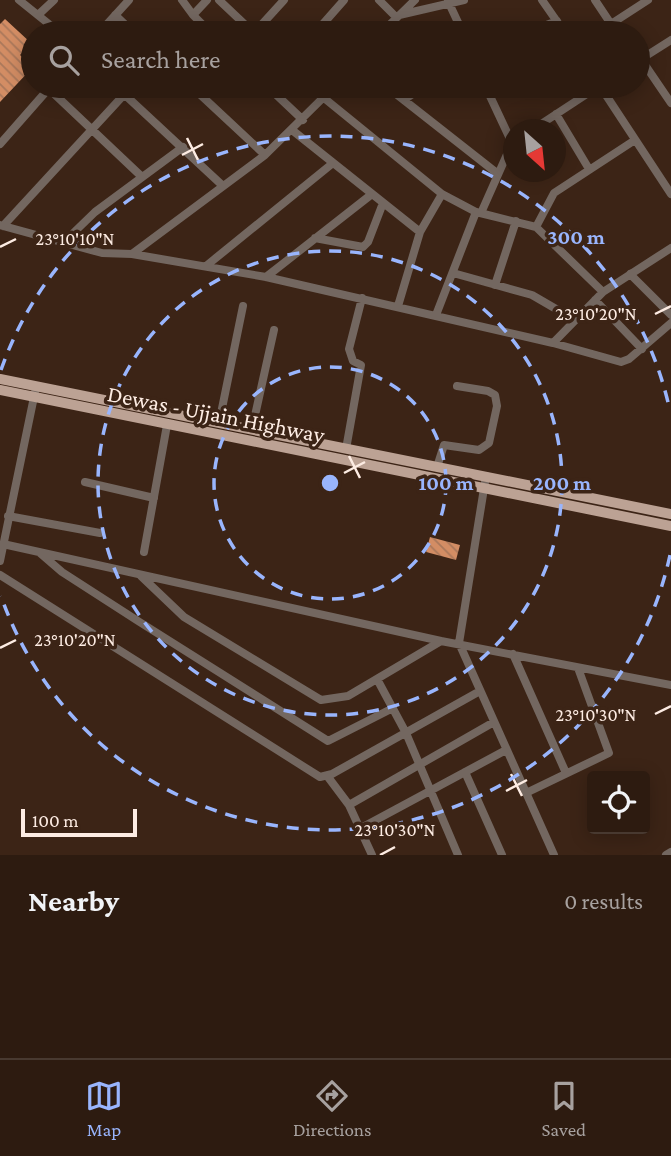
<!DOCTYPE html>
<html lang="en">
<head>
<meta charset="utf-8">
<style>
  :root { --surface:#2d1b10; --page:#39281e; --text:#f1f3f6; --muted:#a7a19f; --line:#483930; --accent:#99b5fd }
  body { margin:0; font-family:"Crimson Pro",serif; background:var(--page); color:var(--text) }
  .controls { position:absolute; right:21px; bottom:21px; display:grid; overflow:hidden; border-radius:7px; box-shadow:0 4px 18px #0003 }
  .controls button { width:63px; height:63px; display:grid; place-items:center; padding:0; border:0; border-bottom:2px solid var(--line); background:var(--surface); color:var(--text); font:35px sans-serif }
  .compass { position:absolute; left:503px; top:119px; width:63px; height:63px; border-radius:50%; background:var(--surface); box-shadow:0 4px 18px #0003; rotate:153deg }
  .scale { position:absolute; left:21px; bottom:18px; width:116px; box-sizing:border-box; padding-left:7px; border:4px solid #fdece3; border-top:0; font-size:19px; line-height:24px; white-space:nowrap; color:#fdece3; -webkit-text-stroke:5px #3c2416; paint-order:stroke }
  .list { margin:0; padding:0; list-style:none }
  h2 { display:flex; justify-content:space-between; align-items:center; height:91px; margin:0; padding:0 28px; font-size:30px }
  h2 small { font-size:23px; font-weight:400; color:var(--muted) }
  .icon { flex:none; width:38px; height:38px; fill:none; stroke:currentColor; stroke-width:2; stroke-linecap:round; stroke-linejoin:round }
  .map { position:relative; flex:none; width:671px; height:855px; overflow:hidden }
  .search { position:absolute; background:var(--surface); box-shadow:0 4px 18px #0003; left:21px; right:21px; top:21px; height:77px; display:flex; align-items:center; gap:18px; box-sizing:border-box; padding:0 24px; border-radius:38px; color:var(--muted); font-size:26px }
  .sheet { height:203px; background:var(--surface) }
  nav { display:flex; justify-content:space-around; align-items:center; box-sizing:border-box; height:98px; border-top:2px solid var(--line); background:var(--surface); font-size:19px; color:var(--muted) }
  nav a { display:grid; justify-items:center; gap:4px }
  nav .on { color:var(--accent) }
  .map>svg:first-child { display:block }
</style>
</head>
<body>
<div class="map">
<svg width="671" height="855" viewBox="0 0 671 855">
  <defs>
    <pattern id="building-back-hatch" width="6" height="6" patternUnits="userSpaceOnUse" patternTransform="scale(1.75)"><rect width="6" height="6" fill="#d38d64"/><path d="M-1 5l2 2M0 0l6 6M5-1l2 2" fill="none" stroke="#aa785a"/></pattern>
  </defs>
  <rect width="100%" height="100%" fill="#3c2416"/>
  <!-- building -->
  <path fill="url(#building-back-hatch)" d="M5,19l26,24 -11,12 13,12 -33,35v-78z
    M430,537l30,8 -4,15 -30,-8z"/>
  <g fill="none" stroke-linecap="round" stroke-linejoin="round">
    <!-- minor -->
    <path stroke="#736760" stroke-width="8" d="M19,0l41,33
      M182,0l11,15
      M207,0l-14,15 18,18
      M219,0l35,33
      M379,0l16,16 69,-16
      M542,0l23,33
      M595,0l16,24 37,-24
      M448,1l15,32
      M38,15l16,-15
      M115,15l19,18
      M99,33l30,-33
      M254,33l30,-33
      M315,33l29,-33
      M381,33l34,-33
      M525,33l32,-12
      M597,33l14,-9
      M641,59l30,44
      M638,61l33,-21
      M267,86l36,34
      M386,86l112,88
      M485,86l4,8 14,-8
      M600,86l71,108
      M49,89l92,87
      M124,94l99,92
      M324,98l118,96 34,18 60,15 67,65
      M404,100l20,-14
      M556,114l33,55
      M292,130l128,102
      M532,130l67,-44
      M0,144l51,-58
      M265,155l70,-69
      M481,213l31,-70 -23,-49
      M0,225l102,28 30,1 133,-99 -74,-69
      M3,226l129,-140
      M536,227l18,-34 81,-53
      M315,238l48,9 5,-5 15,-39
      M64,242l31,-30 88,-65
      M132,254l134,23 287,66 50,-51 68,-44
      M206,266l127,-103
      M453,273l79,22 43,25
      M630,274l41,41
      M266,277l106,-83
      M495,285l21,-64
      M595,300l47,49
      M398,306l22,-74 22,-38
      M436,315l40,-103
      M553,343l68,19 8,-3 42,-36
      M219,423l24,-117
      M252,429l22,-99
      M346,449l15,-84 -8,-4 -4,-12 13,-51
      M437,467l7,-22 35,5 10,-7 8,-37 -2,-11 -7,-4 -31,-5
      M486,476l-27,167 95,212
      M85,482l69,16
      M8,516l92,17
      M3,544l438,97
      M144,552l23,-127
      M40,553l22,19 76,49 190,120 65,-33
      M0,561l35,-169
      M0,575l320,202 12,-3 148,-83
      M141,576l43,41 137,83 27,-4 93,-55 230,44
      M513,654l53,119
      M377,679l29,54 52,122
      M465,772l37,83
      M328,777l21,28 23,50
      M526,793l83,-40 -31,-85
      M349,805l145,-83
      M361,828l145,-78
      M666,855l5,-3"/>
    <!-- major -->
    <path stroke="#bca294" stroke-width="10" d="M0,379l671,135
      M0,390l671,136"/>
  </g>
  <!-- ticks -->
  <path fill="none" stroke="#fdece3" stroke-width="2.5" d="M187,138l11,22M182,155l21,-11M0,247l16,-8M655,314l16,-8M349,456l11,22M344,473l21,-11M0,648l16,-8M655,714l16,-8M511,774l11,22M506,791l21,-11M380,855l15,-8"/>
  <!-- distance rings -->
  <g fill="none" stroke="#99b5fd" stroke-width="3.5" stroke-dasharray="12 9">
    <circle cx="330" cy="483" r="116"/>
    <circle cx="330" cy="483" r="232"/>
    <path d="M670 555A348 348 0 0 1 1 596M1 370A348 348 0 0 1 670 411"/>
  </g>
  <g text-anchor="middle" stroke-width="7" stroke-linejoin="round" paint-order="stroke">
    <!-- street labels -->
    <g font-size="23" fill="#fdece3" stroke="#3c2416">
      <text transform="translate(216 414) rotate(11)" y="8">Dewas - Ujjain Highway</text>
    </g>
  </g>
  <g font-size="18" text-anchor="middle" fill="#fdece3" stroke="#3c2416" stroke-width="7" stroke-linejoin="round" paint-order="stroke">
    <text x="75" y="245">23°10'10"N</text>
    <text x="596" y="320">23°10'20"N</text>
    <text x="75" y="646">23°10'20"N</text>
    <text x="596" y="721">23°10'30"N</text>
    <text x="395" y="836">23°10'30"N</text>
  </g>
  <circle cx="330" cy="483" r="10" fill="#99b5fd" stroke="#3c2416" stroke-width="3.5"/>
  <g font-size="21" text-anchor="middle" font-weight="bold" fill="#99b5fd" stroke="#3c2416" stroke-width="7" stroke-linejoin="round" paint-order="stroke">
    <text x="576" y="244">300 m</text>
    <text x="446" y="490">100 m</text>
    <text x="562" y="490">200 m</text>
  </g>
</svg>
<div class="controls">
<button><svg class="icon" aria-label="locate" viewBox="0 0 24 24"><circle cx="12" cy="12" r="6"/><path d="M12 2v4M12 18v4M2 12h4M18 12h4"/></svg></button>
</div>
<svg class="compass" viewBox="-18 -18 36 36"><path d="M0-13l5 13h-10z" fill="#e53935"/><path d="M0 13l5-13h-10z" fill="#a7a19f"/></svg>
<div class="scale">100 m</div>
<div class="search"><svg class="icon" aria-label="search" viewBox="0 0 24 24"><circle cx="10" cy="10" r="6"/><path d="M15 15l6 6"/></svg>Search here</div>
</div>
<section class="sheet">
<h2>Nearby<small>0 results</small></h2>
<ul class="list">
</ul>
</section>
<nav>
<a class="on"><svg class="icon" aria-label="map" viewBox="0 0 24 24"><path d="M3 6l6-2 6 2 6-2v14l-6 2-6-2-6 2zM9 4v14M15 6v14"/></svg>Map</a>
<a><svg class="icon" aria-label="directions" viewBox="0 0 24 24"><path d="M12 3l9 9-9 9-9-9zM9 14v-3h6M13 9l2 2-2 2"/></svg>Directions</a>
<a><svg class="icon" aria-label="saved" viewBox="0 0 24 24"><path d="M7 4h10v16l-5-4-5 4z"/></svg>Saved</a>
</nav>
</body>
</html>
